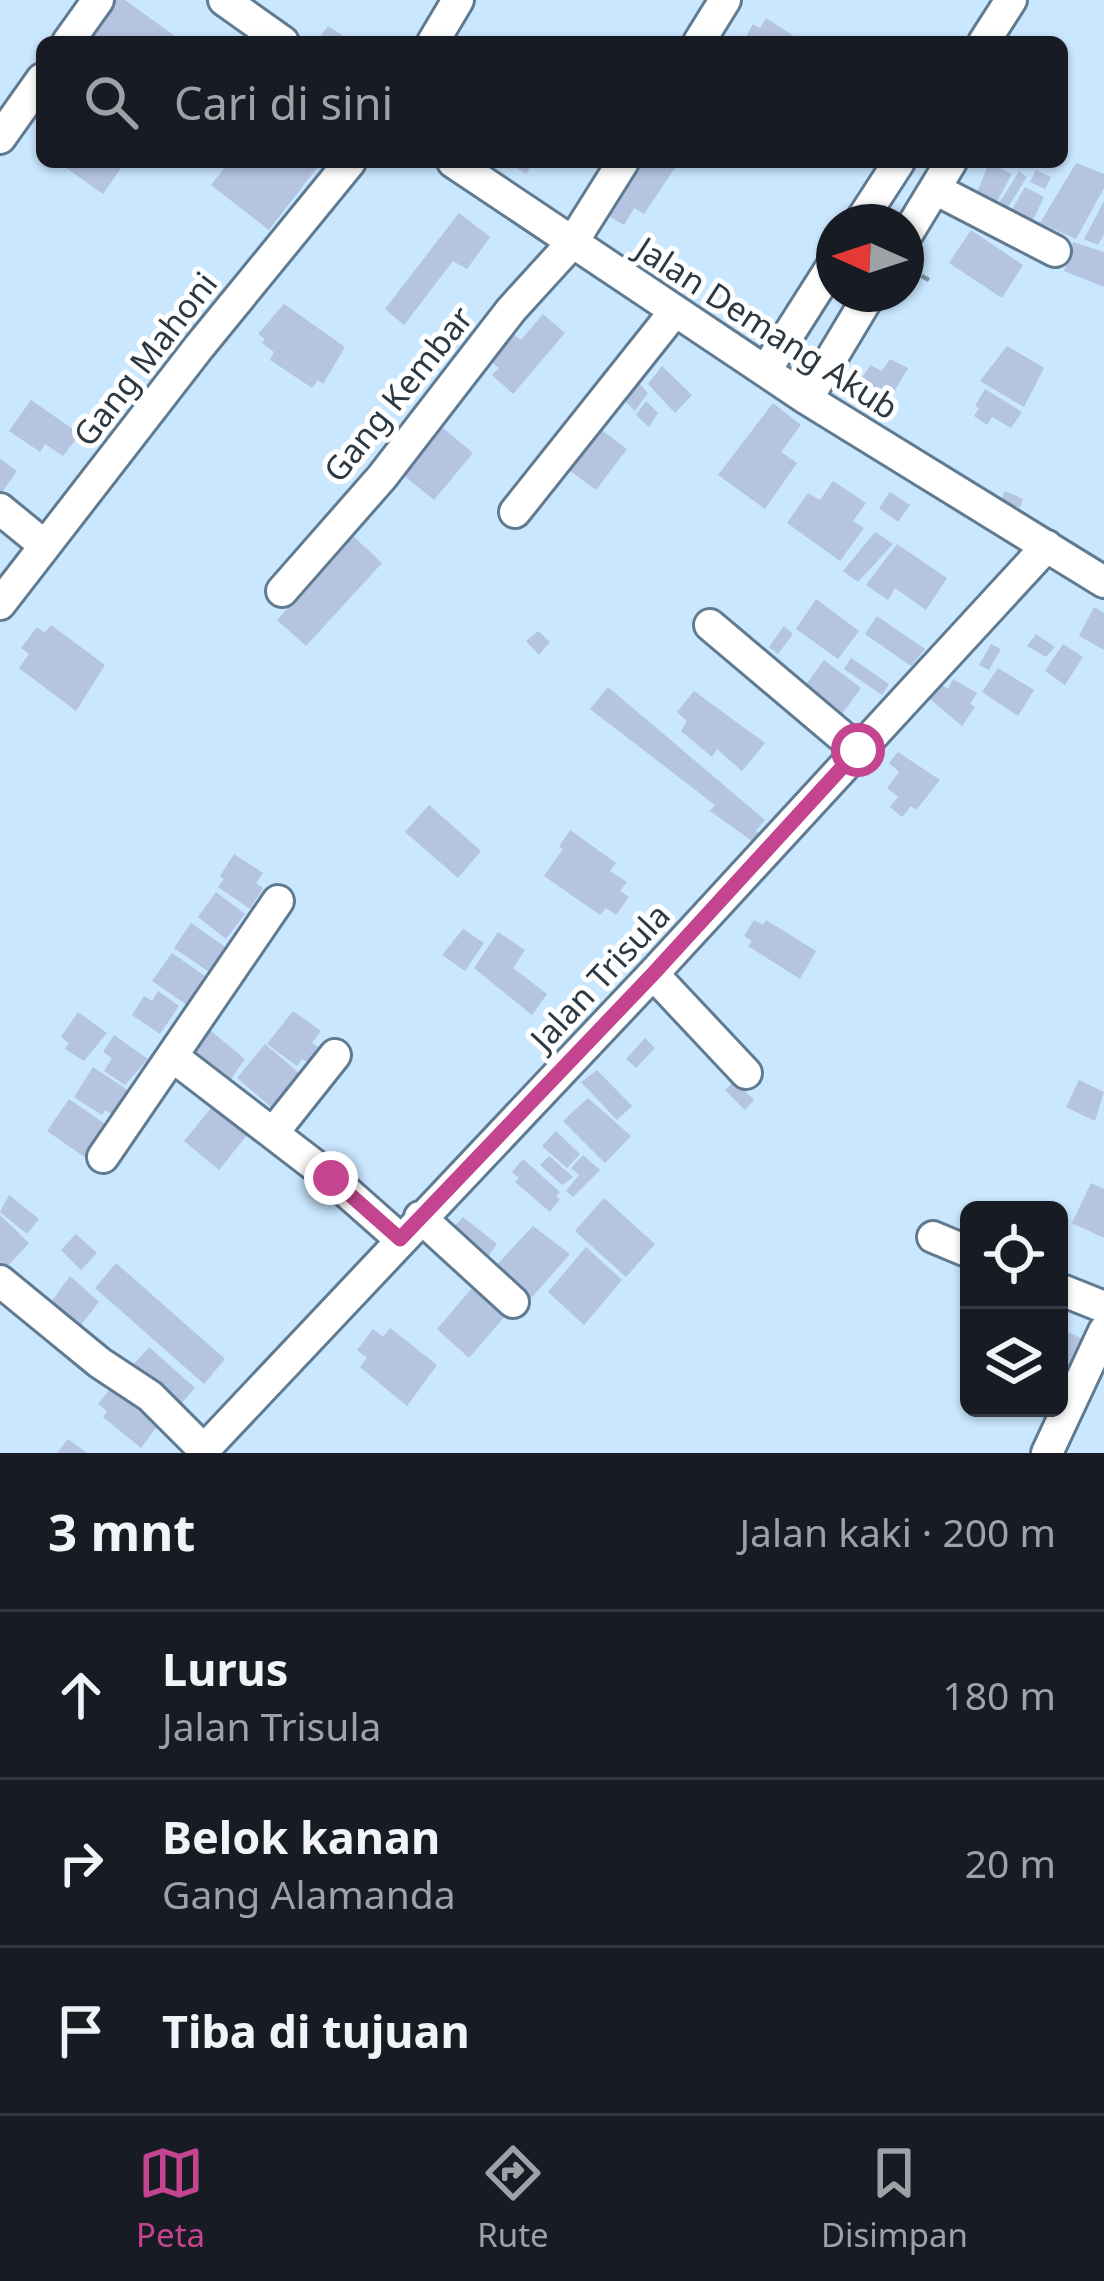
<!DOCTYPE html>
<html lang="id">
<head>
<meta charset="utf-8">
<style>
  :root { --surface:#171b24; --page:#242831; --text:#f1f3f6; --muted:#9ea1a6; --line:#363941; --accent:#c4448f }
  body { margin:0; font-family:"Noto Sans",sans-serif; background:var(--page); color:var(--text) }
  .controls { position:absolute; right:36px; bottom:36px; display:grid; overflow:hidden; border-radius:18px; box-shadow:0 3px 9px #0004 }
  .controls button { width:108px; height:108px; display:grid; place-items:center; padding:0; border:0; border-bottom:3px solid var(--line); background:var(--surface); color:var(--text); font:60px sans-serif }
  .compass { position:absolute; left:816px; top:204px; width:108px; height:108px; border-radius:50%; background:var(--surface); box-shadow:0 3px 9px #0004; rotate:273deg }
  .stop { position:absolute; width:36px; height:36px; margin:-27px; border:9px solid #c4448f; border-radius:50%; background:#fff }
  .stop.end { background:#c4448f; border-color:#fff; box-shadow:0 3px 12px #0008 }
  .list { margin:0; padding:0; list-style:none }
  h2 { display:flex; justify-content:space-between; align-items:center; height:156px; margin:0; padding:0 48px; font-size:51px }
  h2 small { font-size:39px; font-weight:400; color:var(--muted) }
  .list li { display:grid; grid-template-columns:78px 1fr auto; gap:36px; align-items:center; box-sizing:border-box; height:168px; padding:0 48px; border-top:3px solid var(--line) }
  .list b { display:block; font-size:45px; white-space:nowrap }
  .list p { margin:0; font-size:39px; white-space:nowrap; color:var(--muted) }
  .list em { font-size:39px; font-style:normal; color:var(--muted) }
  .icon { flex:none; width:66px; height:66px; fill:none; stroke:currentColor; stroke-width:2; stroke-linecap:round; stroke-linejoin:round }
  .map { position:relative; flex:none; width:1104px; height:1453px; overflow:hidden }
  .search { position:absolute; background:var(--surface); box-shadow:0 3px 9px #0004; left:36px; right:36px; top:36px; height:132px; display:flex; align-items:center; gap:30px; box-sizing:border-box; padding:0 42px; border-radius:18px; color:var(--muted); font-size:45px }
  .sheet { height:660px; background:var(--surface) }
  nav { display:flex; justify-content:space-around; align-items:center; box-sizing:border-box; height:168px; border-top:3px solid var(--line); background:var(--surface); font-size:33px; color:var(--muted) }
  nav a { display:grid; justify-items:center; gap:6px }
  nav .on { color:var(--accent) }
  .map>svg:first-child { display:block }
</style>
</head>
<body>
<div class="map">
<svg width="1104" height="1453" viewBox="0 0 1104 1453">
  <rect width="100%" height="100%" fill="#c9e7ff"/>
  <!-- building -->
  <path fill="#b4c4e1" d="M108,0h17l58,42h-106z
    M766,18l37,24h-60l10,-18 7,4z
    M328,26l25,16h-27l-7,-4z
    M58,162h55l8,6 -18,26z
    M229,162h86l4,3 -50,65 -58,-45z
    M508,162h25l-7,12z
    M640,162h26l9,6 -31,46 -10,-6 -10,17 -19,-11z
    M989,163l23,11 -16,29 -19,-10z
    M1076,163l28,11v14l-28,51 -36,-16z
    M1036,170l15,7 -6,12 -15,-7z
    M1019,171l8,6 -19,30 -8,-5z
    M1025,187l19,10 -17,35 -22,-10z
    M1104,201v33l-6,11 -14,-6z
    M459,213l31,24 -23,32 -14,-8 -49,64 -19,-16z
    M971,230l52,35 -21,33 -53,-35z
    M1073,242l31,10v35l-40,-16z
    M284,304l61,43 -22,37 -5,-4 -6,8 -42,-28 4,-8 -12,-9 3,-4 -7,-5z
    M543,314l22,19 -52,61 -21,-19 7,-7 -10,-8 21,-28 11,8z
    M1007,346l37,22 -20,39 -44,-26z
    M890,359l18,9 -18,31 6,4 -6,10 -6,-5 -5,8 -29,-18 20,-33 12,6z
    M662,366l30,29 -17,18 -27,-29z
    M635,379l13,14 -13,18 -13,-13z
    M985,389l37,23 -11,16 -19,-11 -5,8 -13,-9 5,-8 -4,-2z
    M31,400l49,34 -17,22 -18,-12 -5,8 -31,-21z
    M646,401l12,12 -9,14 -13,-12z
    M773,403l28,22 -20,27 16,11 -32,46 -47,-34z
    M592,423l35,26 -31,41 -35,-26z
    M442,427l31,26 -39,47 -32,-26z
    M0,459l17,12 -17,24z
    M833,481l33,22 -13,18 11,7 -24,33 -53,-38 21,-30 12,7z
    M1005,491l18,8 -3,9 -19,-8z
    M890,492l20,13 -12,17 -19,-14z
    M875,532l18,12 -35,38 -15,-11z
    M353,536l29,27 -76,83 -29,-26z
    M897,544l50,34 -21,32 -31,-22 -7,12 -22,-15z
    M816,599l43,32 -21,28 -42,-30z
    M1094,607l10,6v37l-25,-14z
    M877,616l48,33 -14,17 -46,-32z
    M51,625l54,40 -29,46 -57,-43 10,-14 -8,-6 16,-21 8,6z
    M784,626l9,8 -15,20 -9,-7z
    M538,631l12,11 -11,13 -13,-14z
    M1036,634l19,13 -9,10 -19,-11z
    M991,644l10,5 -12,21 -10,-5z
    M1063,644l20,13 -18,28 -20,-14z
    M851,658l38,26 -7,11 -38,-26z
    M824,660l37,28 -24,33 -37,-28z
    M998,668l36,22 -16,26 -36,-24z
    M953,679l24,14 -7,11 5,3 -13,19 -32,-27 11,-14 7,4z
    M608,687l157,133 -9,11 4,3 -8,7 -42,-30 5,-6 -125,-96z
    M694,691l71,52 -23,28 -25,-22 -5,8 -31,-26 6,-10 -10,-9z
    M898,752l42,28 -24,30 -5,-4 -9,11 -12,-10 8,-10 -11,-9 12,-16 -10,-9z
    M429,805l52,46 -23,27 -53,-46z
    M570,830l46,33 -6,8 17,11 -7,9 9,6 -13,18 -10,-7 -6,7 -56,-39 19,-27 -4,-2z
    M234,854l29,19 -7,10 7,5 -13,21 -32,-22 6,-8 -4,-3z
    M216,892l29,22 -19,25 -28,-22z
    M754,920l9,5 3,-5 50,31 -16,28 -52,-33 4,-5 -8,-5z
    M191,923l34,24 -16,25 -35,-24z
    M463,929l21,14 -19,28 -23,-16z
    M498,932l27,18 -12,18 34,26 -15,21 -58,-47z
    M172,953l34,24 -19,28 -35,-24z
    M158,991l21,15 -19,28 -28,-19 12,-19 8,5z
    M293,1011l28,20 -9,12 6,4 -11,15 -5,-3 -5,7 -30,-22z
    M78,1012l29,21 -23,28 -19,-12 4,-6 -8,-6z
    M210,1030l35,29 -18,26 -38,-28z
    M114,1035l34,24 -23,26 -21,-14 8,-13 -9,-6z
    M645,1038l10,10 -19,20 -10,-9z
    M265,1044l34,29 -28,34 -34,-29z
    M93,1067l39,26 -16,24 -11,-7 -3,5 -28,-18z
    M597,1070l35,36 -15,14 -36,-38z
    M1079,1080l25,12 -9,29 -29,-14z
    M735,1081l19,19 -9,10 -20,-20z
    M588,1098l43,38 -26,27 -42,-42z
    M69,1099l39,27 -22,32 -39,-27z
    M212,1107l35,28 -28,35 -35,-29z
    M556,1131l24,23 -13,14 -25,-22z
    M583,1155l17,15 -27,27 -7,-6 13,-16 -8,-7z
    M549,1156l24,21 -11,8 -22,-20z
    M523,1159l37,33 -4,4 4,3 -10,13 -35,-30 4,-4 -7,-6z
    M1091,1183l13,6v49l-32,-15z
    M9,1195l30,24 -12,15 -27,-22z
    M604,1198l51,46 -29,33 -51,-46z
    M0,1215l29,28 -23,25 -6,-6z
    M463,1217l34,27 -15,21 -36,-29z
    M533,1226l37,28 -43,49 -36,-32z
    M76,1234l21,19 -16,17 -20,-20z
    M586,1247l36,33 -38,45 -36,-33z
    M116,1263l109,96 -21,25 -109,-96z
    M70,1276l29,26 -20,25 -28,-25z
    M479,1280l33,28 -43,50 -32,-29z
    M390,1328l47,37 -30,41 -47,-39 7,-9 -10,-8 16,-21 10,8z
    M1059,1328l22,10 -13,27 -9,-4z
    M149,1347l46,41 -22,25 -46,-41z
    M111,1388l47,37 -17,23 -38,-31 4,-6 -9,-7z
    M68,1439l19,14h-30z"/>
  <g fill="none" stroke-linecap="round" stroke-linejoin="round">
    <!-- minor casing -->
    <g stroke="#607a90" stroke-width="36">
      <path id="minor" d="M224,0l59,42
        M68,42l30,-42
        M433,42l25,-42
        M699,42l26,-42
        M984,42l27,-42
        M0,138l42,-59
        M453,162l354,237 297,183
        M935,189l120,62
        M860,222l39,-60
        M906,236l45,-74
        M766,370l68,-107
        M807,399l63,-105
        M0,509l44,36
        M515,512l160,-201
        M282,591l100,-114 129,-167 61,-67 51,-81
        M0,604l199,-257 151,-185
        M710,625l148,125
        M653,974l93,99
        M172,1056l159,122 69,61
        M273,1133l62,-78
        M103,1157l175,-256
        M420,1217l93,85
        M933,1237l36,15
        M0,1281l100,82 50,33 54,54
        M1059,1289l45,18
        M201,1453l452,-479 394,-428
        M1047,1453l57,-122"/>
    </g>
    <!-- path -->
    <path stroke="#8095a6" stroke-width="4.5" stroke-dasharray="9 9" stroke-linecap="butt" d="M906,267l23,13"/>
    <!-- minor -->
    <use href="#minor" stroke="#fff" stroke-width="30"/>
  </g>
  <g fill="none" stroke-linecap="round" stroke-linejoin="round">
    <!-- route -->
    <path stroke="#c4448f" stroke-width="15" d="M331,1178l69,61 253,-265 205,-224"/>
  </g>
  <g text-anchor="middle" stroke-width="10" stroke-linejoin="round" paint-order="stroke">
    <!-- street labels -->
    <g font-size="33" fill="#2d3942" stroke="#fff">
      <text transform="translate(767 328) rotate(33)" y="12">Jalan Demang Akub</text>
      <text transform="translate(145 359) rotate(-52)" y="12">Gang Mahoni</text>
      <text transform="translate(398 394) rotate(-51)" y="12">Gang Kembar</text>
      <text transform="translate(600 977) rotate(-47)" y="12">Jalan Trisula</text>
    </g>
  </g>
</svg>
<div class="controls">
<button><svg class="icon" aria-label="locate" viewBox="0 0 24 24"><circle cx="12" cy="12" r="6"/><path d="M12 2v4M12 18v4M2 12h4M18 12h4"/></svg></button>
<button><svg class="icon" aria-label="layers" viewBox="0 0 24 24"><path d="M12 4l9 5-9 5-9-5zM3 14l9 5 9-5"/></svg></button>
</div>
<svg class="compass" viewBox="-18 -18 36 36"><path d="M0-13l5 13h-10z" fill="#e53935"/><path d="M0 13l5-13h-10z" fill="#9ea1a6"/></svg>
<div class="stop" style="left:858px;top:750px"></div>
<div class="stop end" style="left:331px;top:1178px"></div>
<div class="search"><svg class="icon" aria-label="search" viewBox="0 0 24 24"><circle cx="10" cy="10" r="6"/><path d="M15 15l6 6"/></svg>Cari di sini</div>
</div>
<section class="sheet">
<h2>3 mnt<small>Jalan kaki · 200 m</small></h2>
<ul class="list">
<li><svg class="icon" aria-label="ahead" viewBox="0 0 24 24"><path d="M12 20V5M6 11l6-6 6 6"/></svg><div><b>Lurus</b><p>Jalan Trisula</p></div><em>180 m</em></li>
<li><svg class="icon" aria-label="right" viewBox="0 0 24 24"><path d="M7 20v-9h11M14 6l5 5-5 5"/></svg><div><b>Belok kanan</b><p>Gang Alamanda</p></div><em>20 m</em></li>
<li><svg class="icon" aria-label="arrive" viewBox="0 0 24 24"><path d="M6 21V4h12l-3 4 3 4H6"/></svg><div><b>Tiba di tujuan</b></div></li>
</ul>
</section>
<nav>
<a class="on"><svg class="icon" aria-label="map" viewBox="0 0 24 24"><path d="M3 6l6-2 6 2 6-2v14l-6 2-6-2-6 2zM9 4v14M15 6v14"/></svg>Peta</a>
<a><svg class="icon" aria-label="directions" viewBox="0 0 24 24"><path d="M12 3l9 9-9 9-9-9zM9 14v-3h6M13 9l2 2-2 2"/></svg>Rute</a>
<a><svg class="icon" aria-label="saved" viewBox="0 0 24 24"><path d="M7 4h10v16l-5-4-5 4z"/></svg>Disimpan</a>
</nav>
</body>
</html>
